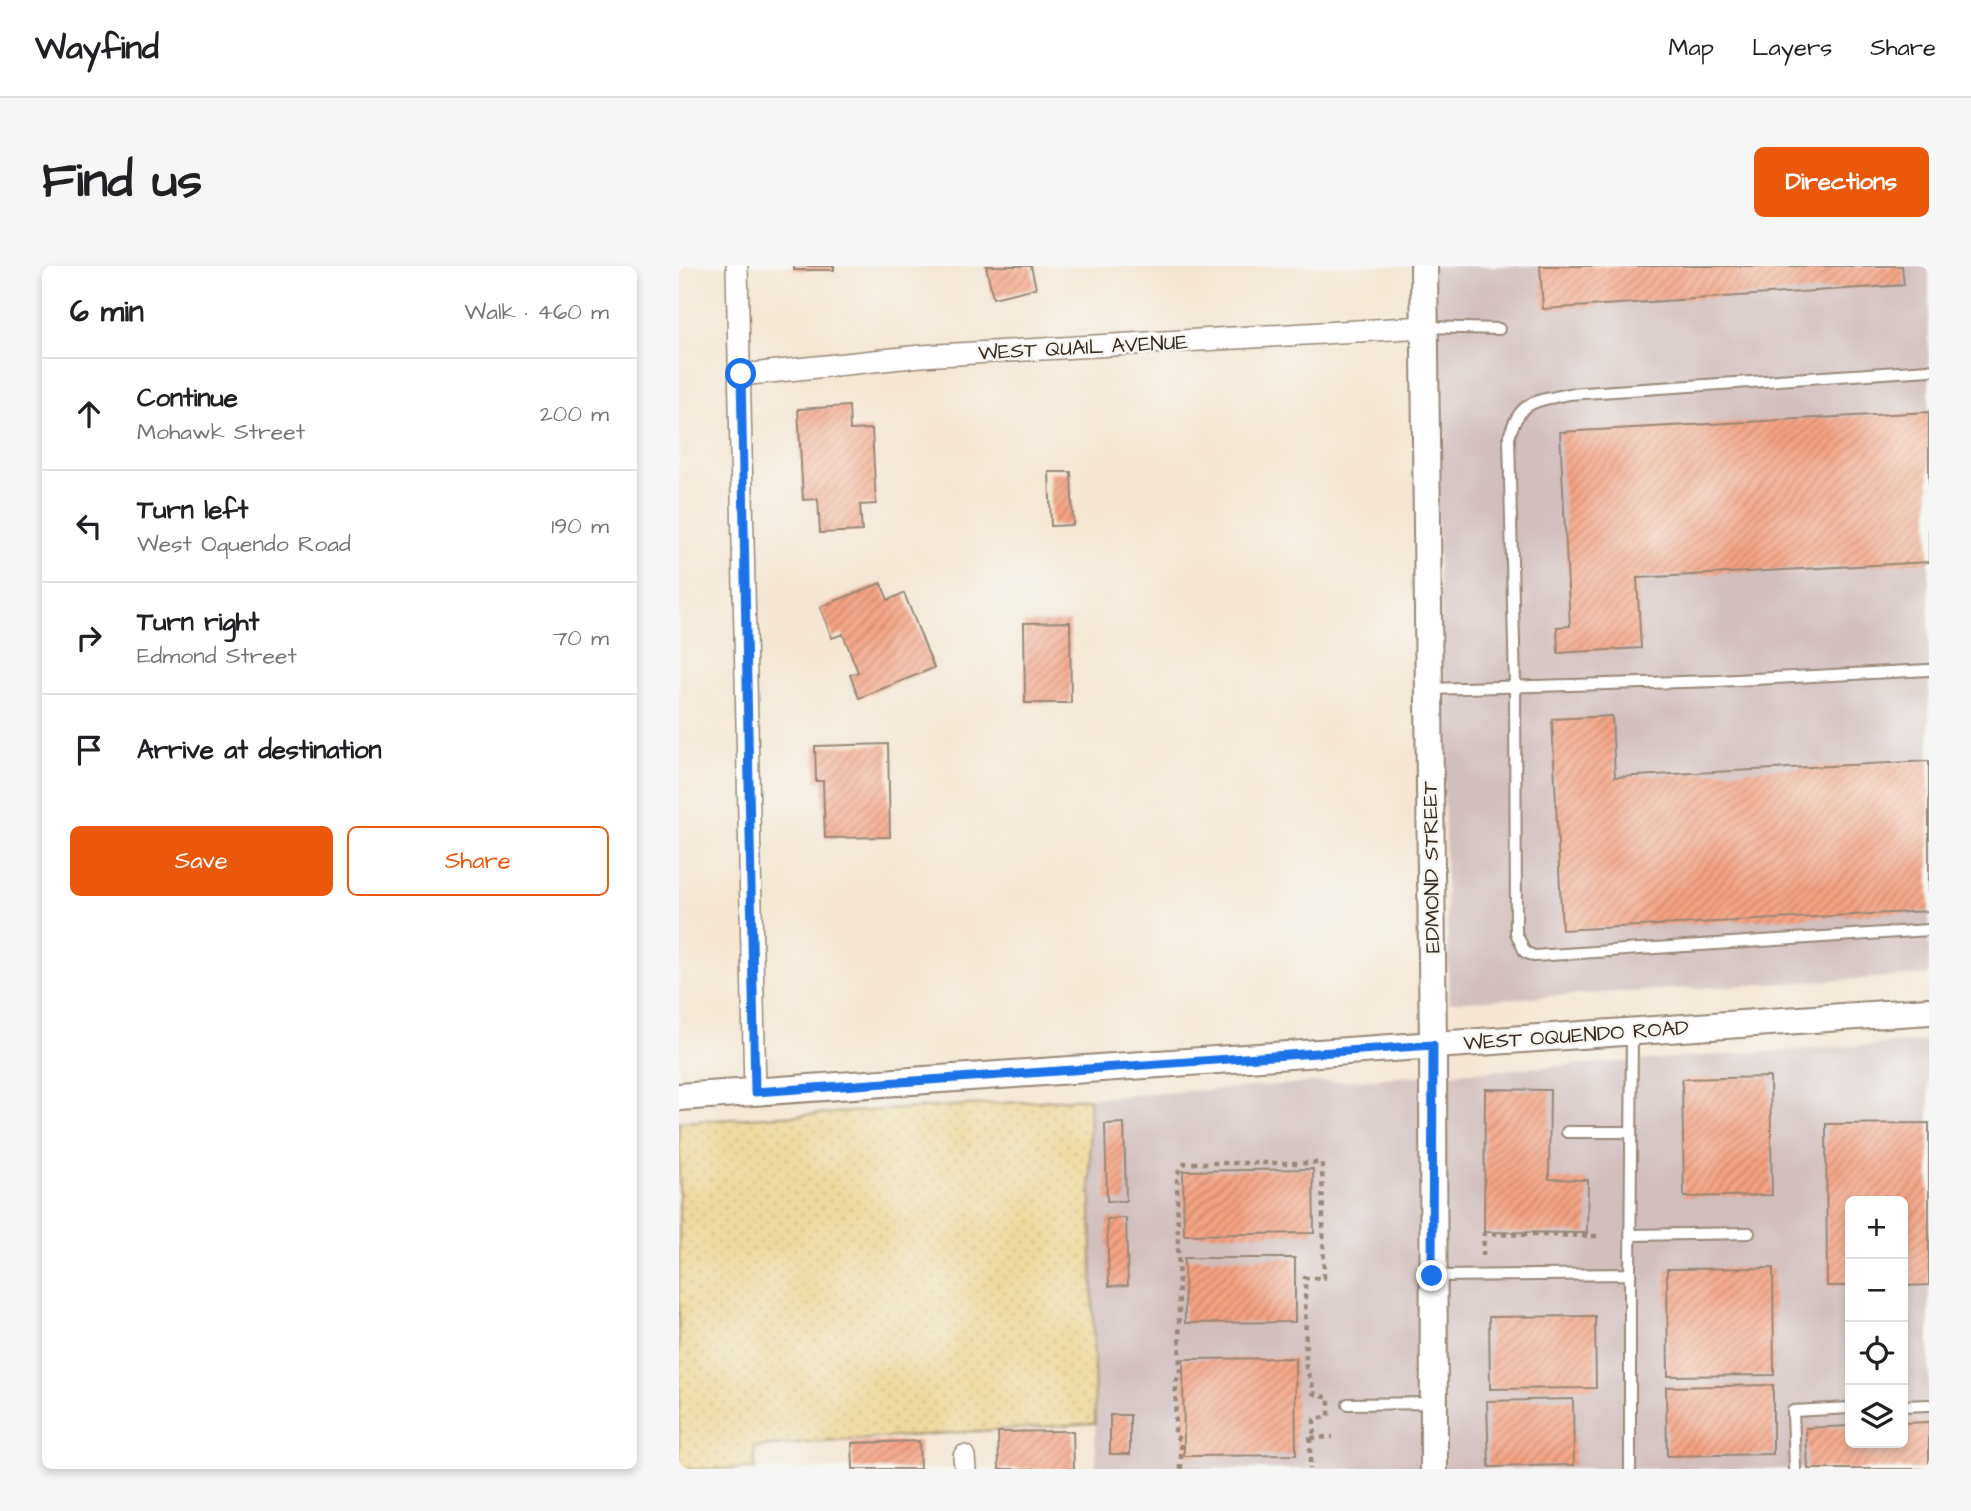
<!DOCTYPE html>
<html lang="en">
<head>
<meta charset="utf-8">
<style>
  :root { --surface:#fff; --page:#f6f6f6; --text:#202124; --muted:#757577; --line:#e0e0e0; --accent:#ea580c }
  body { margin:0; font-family:"Architects Daughter",sans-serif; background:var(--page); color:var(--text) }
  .controls { position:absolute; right:21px; bottom:21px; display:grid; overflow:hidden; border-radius:10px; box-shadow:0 4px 10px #0003 }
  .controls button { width:63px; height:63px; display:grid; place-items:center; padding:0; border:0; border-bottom:2px solid var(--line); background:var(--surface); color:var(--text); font:35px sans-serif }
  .stop { position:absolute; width:21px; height:21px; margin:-16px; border:5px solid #1a73e8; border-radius:50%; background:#fff }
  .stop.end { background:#1a73e8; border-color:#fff; box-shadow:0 2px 7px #0008 }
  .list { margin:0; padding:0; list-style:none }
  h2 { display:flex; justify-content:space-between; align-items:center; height:91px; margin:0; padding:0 28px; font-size:30px }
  h2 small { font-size:23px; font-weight:400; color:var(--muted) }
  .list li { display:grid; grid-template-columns:46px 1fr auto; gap:21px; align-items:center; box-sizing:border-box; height:112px; padding:0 28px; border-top:2px solid var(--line) }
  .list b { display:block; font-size:26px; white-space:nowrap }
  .list p { margin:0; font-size:23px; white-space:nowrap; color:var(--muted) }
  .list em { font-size:23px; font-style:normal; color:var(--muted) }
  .actions { display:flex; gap:14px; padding:21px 28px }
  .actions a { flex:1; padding:16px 0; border:2px solid var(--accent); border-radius:10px; text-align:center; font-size:24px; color:var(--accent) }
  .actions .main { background:var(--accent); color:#fff }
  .icon { flex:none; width:38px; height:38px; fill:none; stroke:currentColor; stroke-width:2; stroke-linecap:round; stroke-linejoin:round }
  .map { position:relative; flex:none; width:1250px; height:1203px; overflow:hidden; border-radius:10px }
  header { display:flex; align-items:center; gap:42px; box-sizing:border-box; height:98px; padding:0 35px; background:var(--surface); border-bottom:2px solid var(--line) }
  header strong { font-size:33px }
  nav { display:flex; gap:38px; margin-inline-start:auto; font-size:24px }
  .intro { display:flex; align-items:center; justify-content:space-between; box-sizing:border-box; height:168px; padding:0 42px }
  h1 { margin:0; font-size:49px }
  .button { padding:18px 32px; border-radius:10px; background:var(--accent); color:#fff; font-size:24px; font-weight:700 }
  main { display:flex; gap:42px; padding:0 42px }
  aside { flex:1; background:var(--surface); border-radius:10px; box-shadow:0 4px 10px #0003 }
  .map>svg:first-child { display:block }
</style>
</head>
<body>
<header>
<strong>Wayfind</strong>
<nav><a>Map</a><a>Layers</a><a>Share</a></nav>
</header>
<div class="intro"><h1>Find us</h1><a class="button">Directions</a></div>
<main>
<aside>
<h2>6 min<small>Walk · 460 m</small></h2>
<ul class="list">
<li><svg class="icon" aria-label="ahead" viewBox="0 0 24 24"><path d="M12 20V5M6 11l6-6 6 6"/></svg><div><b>Continue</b><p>Mohawk Street</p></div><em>200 m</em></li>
<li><svg class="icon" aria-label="left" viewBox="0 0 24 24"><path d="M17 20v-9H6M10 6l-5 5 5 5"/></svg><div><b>Turn left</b><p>West Oquendo Road</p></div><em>190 m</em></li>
<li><svg class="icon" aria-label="right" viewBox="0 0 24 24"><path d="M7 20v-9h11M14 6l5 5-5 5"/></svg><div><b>Turn right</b><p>Edmond Street</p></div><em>70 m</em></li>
<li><svg class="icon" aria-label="arrive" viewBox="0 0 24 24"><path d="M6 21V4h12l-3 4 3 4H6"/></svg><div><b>Arrive at destination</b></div></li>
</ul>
<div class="actions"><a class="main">Save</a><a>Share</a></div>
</aside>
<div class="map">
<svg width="1250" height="1203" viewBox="0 0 1250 1203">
  <defs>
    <pattern id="sand-dots" width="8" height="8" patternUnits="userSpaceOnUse" patternTransform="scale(1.75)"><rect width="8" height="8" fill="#eeda9e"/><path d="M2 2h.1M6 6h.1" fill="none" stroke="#cdbb88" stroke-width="1.8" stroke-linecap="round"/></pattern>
    <pattern id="building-hatch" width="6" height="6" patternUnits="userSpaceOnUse" patternTransform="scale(1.75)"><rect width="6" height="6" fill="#f5a382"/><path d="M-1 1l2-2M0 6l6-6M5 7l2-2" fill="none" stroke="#c8856a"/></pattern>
  </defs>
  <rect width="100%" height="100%" fill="#f6f6f2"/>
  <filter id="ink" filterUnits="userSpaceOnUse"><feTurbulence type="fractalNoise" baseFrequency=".0143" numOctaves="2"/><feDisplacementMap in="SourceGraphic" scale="14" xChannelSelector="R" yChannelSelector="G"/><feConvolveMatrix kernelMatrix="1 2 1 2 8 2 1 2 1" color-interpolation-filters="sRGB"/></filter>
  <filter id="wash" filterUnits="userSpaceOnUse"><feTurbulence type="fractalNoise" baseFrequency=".00686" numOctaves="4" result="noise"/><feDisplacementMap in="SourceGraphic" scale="28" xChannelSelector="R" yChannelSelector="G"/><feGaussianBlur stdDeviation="1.57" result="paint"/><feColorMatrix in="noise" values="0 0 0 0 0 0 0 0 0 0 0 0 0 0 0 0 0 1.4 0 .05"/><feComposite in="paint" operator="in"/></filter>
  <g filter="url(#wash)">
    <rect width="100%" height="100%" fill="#f4e6d3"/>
    <!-- industrial -->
    <path fill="#d1bfbe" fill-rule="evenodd" d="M752,0h498v709l-480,27z
      M1250,775v428h-833l-7,-371zM1171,935h53v242h-53z"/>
    <!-- sand -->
    <path fill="url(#sand-dots)" stroke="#94825e" stroke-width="2" d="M410,832l6,325 -340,24v22h-76v-347z"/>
    <g id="blocks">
      <!-- building -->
      <path fill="url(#building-hatch)" d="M115,0h40v4h-40z
        M307,0h45l5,22 -43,10z
        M861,0h362l2,19 -361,24z
        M170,140l1,24 22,-1 4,75 -16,1 2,26 -42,2 -2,-34 -15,1 -5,-91z
        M1250,146v150l-292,16 4,70 -83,5 -1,-26 13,-1 -10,-194z
        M370,206h22l2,53 -22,1z
        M202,317l7,17 16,-7 30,75 -75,30 -9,-23 8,-3 -15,-38 -11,4 -12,-31z
        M391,356l1,81h-46l-1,-80z
        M933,450l3,61 314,-16v150l-367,19 -10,-211z
        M209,478l2,93 -65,1 -2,-57h-7l-1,-35z
        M1091,811l2,118 -88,2 -2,-118z
        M806,823l65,1 -1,89 39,1 -1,53 -103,-1z
        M445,857l2,78h-19l-2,-77z
        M1250,857v162l-26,1v-85h-53v85h-23l-1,-162z
        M634,903l1,64 -130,2 -1,-64z
        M447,952l2,67 -19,1 -2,-67z
        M505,992h111v64l-110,1z
        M1094,1002l1,107 -106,1 -1,-107z
        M916,1050l1,72 -106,1 -1,-72z
        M616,1092l1,97 -112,1 -1,-97z
        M1094,1119v69l-106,2 -1,-69z
        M894,1133l1,66 -85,2 -2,-66z
        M431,1149h20v39h-20z
        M1250,1156v47h-121l-2,-41 44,-2v17h53v-20z
        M394,1165l1,38h-75l-1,-37z
        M240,1175l1,28h-67l-1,-26z"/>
    </g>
  </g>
  <g filter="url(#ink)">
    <use href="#blocks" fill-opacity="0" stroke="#988878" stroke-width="2"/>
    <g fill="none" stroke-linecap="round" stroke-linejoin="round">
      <!-- service casing -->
      <g stroke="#988878" stroke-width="14">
        <path id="service" d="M747,61l73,2
          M1250,104l-360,24c-34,8 -49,5 -60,43l6,249 1,247 9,19 9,4 395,-26
          M750,423l288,-8 212,-11
          M888,866h64
          M951,969l119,-2
          M951,1008l2,-242
          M756,1010l195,-2v195
          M669,1138l86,-1
          M1224,1140l26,-1
          M1116,1203l-2,-58 57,-3"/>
      </g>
      <!-- minor casing -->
      <g stroke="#988878" stroke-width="24">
        <path id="minor" d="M58,0l18,826
          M62,109l180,-19 505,-29
          M285,1190l1,13"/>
      </g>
      <!-- tertiary casing -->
      <g stroke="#988878" stroke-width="30">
        <path id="tertiary" d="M745,0l9,779 1,424
          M0,831l1250,-86"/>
      </g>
      <!-- path -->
      <path stroke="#988878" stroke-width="4.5" stroke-dasharray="5 5" stroke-linecap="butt" d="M804,990l1,-22 114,2
        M632,1172l22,-1
        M502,1203v-29l-6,-4 1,-54 4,-8 -3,-200 8,-11h137l2,115h-19l1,93 6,9 1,13 16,5v18l-15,4v11l-4,7v31"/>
      <!-- service -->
      <use href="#service" stroke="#fff" stroke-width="10"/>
      <!-- minor -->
      <use href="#minor" stroke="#fff" stroke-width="21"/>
      <!-- tertiary -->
      <use href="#tertiary" stroke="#fff" stroke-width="26"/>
    </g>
  </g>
  <g fill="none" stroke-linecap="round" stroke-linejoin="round" filter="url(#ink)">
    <!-- route -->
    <path stroke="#1a73e8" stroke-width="9" d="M62,108l14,718 678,-47 -1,231"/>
  </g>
  <g text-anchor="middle" stroke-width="5" stroke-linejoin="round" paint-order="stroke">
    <!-- street labels -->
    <g font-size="21" fill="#3b2a1e" stroke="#f6f6f2">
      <text transform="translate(404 81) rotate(-3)" y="7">WEST QUAIL AVENUE</text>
      <text transform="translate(752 601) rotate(-91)" y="7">EDMOND STREET</text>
      <text transform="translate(897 769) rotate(-4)" y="7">WEST OQUENDO ROAD</text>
    </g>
  </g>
</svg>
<div class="controls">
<button>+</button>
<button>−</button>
<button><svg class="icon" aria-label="locate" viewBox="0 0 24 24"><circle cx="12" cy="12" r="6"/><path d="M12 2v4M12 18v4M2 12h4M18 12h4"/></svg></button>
<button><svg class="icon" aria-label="layers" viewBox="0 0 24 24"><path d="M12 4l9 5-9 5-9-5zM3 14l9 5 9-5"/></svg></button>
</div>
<div class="stop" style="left:62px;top:108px"></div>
<div class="stop end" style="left:753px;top:1010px"></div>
</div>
</main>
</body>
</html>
